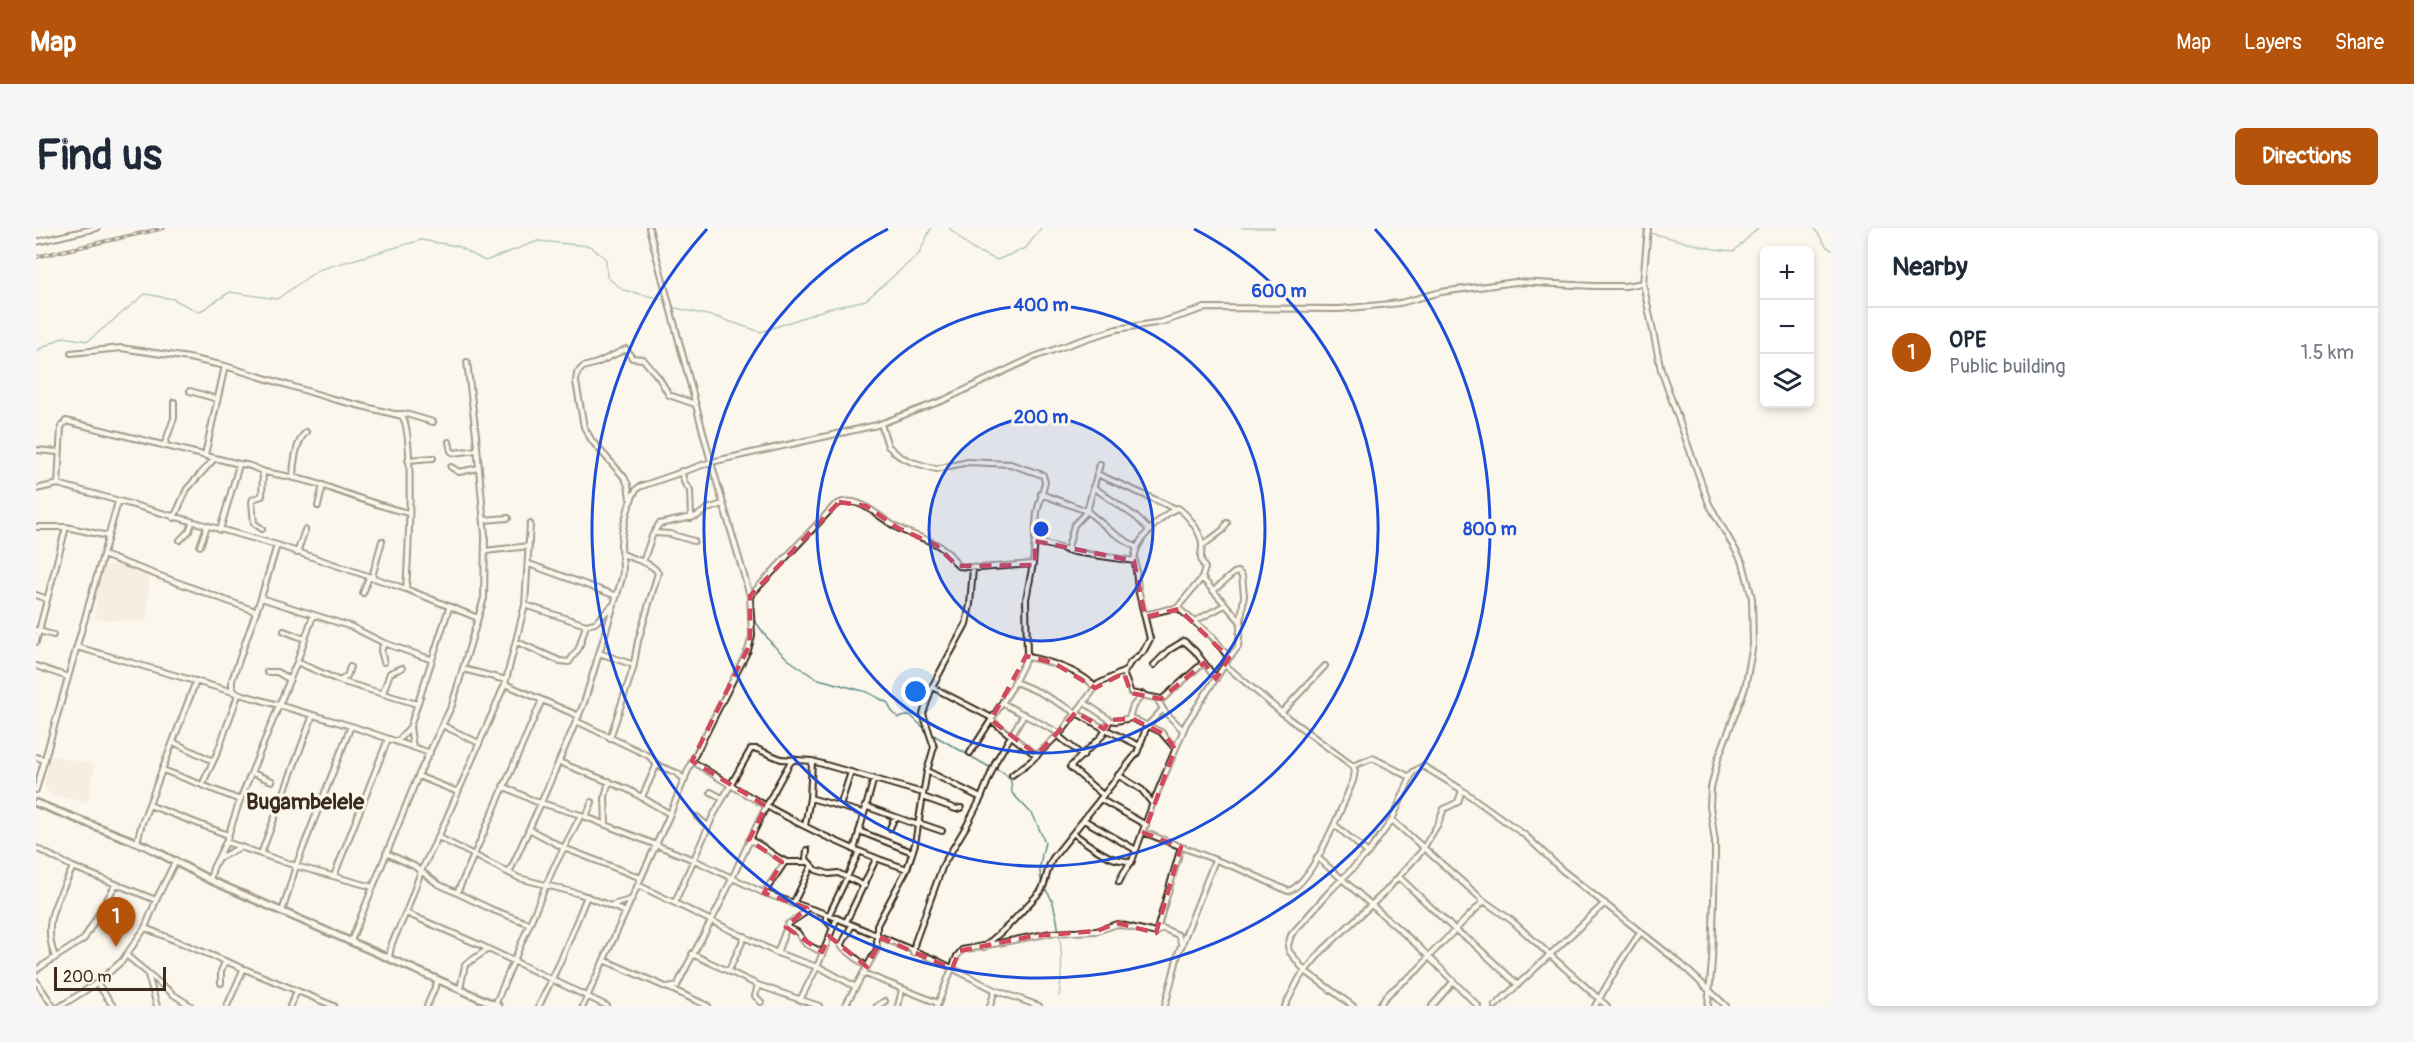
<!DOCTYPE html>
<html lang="en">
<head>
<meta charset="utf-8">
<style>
  :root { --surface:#fff; --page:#f6f6f7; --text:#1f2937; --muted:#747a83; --line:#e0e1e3; --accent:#b45309 }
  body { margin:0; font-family:Pangolin,sans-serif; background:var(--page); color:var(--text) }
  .controls { position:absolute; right:18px; top:18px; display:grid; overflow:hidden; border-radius:9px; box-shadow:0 3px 9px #0003 }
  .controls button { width:54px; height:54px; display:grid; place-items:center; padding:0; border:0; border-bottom:2px solid var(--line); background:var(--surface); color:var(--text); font:30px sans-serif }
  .scale { position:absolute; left:18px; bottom:15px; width:112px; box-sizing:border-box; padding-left:6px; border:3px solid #3b2a1e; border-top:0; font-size:16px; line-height:21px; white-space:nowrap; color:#3b2a1e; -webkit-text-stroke:4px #fbf7ec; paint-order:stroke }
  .you { position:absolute; left:880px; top:464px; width:21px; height:21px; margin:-15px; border:4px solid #fff; border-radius:50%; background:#1a73e8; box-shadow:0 0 0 9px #1a73e833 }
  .badge { display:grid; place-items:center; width:39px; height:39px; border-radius:50%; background:var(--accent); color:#fff; font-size:20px; font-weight:700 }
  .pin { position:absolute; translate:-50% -50px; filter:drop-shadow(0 2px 3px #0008) }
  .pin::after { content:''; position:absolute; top:32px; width:21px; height:18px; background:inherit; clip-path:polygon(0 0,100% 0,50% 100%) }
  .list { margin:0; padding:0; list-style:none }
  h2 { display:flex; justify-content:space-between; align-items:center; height:78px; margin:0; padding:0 24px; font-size:26px }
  h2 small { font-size:20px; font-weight:400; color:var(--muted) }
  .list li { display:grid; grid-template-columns:39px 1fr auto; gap:18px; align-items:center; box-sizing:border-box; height:90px; padding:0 24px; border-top:2px solid var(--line) }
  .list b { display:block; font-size:22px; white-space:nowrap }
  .list p { margin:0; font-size:20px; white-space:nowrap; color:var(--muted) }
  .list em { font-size:20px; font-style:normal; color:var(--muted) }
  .icon { flex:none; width:33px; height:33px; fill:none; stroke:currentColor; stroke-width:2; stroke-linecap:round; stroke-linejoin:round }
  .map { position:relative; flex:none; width:1796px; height:778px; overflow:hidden; border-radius:9px }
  header { display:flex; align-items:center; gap:36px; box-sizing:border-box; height:84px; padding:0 30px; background:var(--accent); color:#fff }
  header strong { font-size:28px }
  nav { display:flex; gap:33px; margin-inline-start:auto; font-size:21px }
  .intro { display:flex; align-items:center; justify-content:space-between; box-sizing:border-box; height:144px; padding:0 36px }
  h1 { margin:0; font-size:42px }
  .button { padding:15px 27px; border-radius:9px; background:var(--accent); color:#fff; font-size:21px; font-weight:700 }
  main { display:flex; gap:36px; padding:0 36px }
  aside { flex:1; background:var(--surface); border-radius:9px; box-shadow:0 3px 9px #0003 }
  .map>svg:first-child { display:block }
</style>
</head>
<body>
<header>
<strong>Map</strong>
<nav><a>Map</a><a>Layers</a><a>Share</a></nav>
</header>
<div class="intro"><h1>Find us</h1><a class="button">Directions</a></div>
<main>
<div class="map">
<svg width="1796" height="778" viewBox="0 0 1796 778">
  <rect width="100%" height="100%" fill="#fbf7ec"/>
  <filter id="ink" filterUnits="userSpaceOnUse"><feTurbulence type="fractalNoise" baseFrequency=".0167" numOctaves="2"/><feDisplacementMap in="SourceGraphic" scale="12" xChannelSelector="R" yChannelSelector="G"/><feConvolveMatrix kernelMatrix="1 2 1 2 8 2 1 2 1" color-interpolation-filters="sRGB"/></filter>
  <g filter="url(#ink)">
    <!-- built -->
    <path fill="#f4e0d4" d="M62,337l52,3 -3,54 -52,-3z
      M14,527l45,10 -7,38 -38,-8 -6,-10z"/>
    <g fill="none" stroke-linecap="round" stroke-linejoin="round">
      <!-- stream -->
      <path stroke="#618c8b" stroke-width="1.5" d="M913,0l23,21 25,11 29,-12 15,-20
        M1206,0h33
        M1604,0l6,3
        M1778,0l13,19 5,3
        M1614,5l64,16 20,2 24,-23
        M635,79l45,10 45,15 66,-23 39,-9 53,-46 12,-26
        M0,123l27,-14 25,4 57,-47 28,5 26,13 31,-20 47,7 41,-29 103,-30 36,6 28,15 53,-20 52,5 16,13 1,18 16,13 39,9 5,5
        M716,389l20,27 17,16 26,18 52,14 21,11 3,7 7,8 12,-3 16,15
        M894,505l61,35
        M960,541l8,4 7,8 1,12 21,22 12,27c-3,14 -8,27 -3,41 3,7 9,13 11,20 8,30 11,63 6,93"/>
      <!-- street casing -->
      <g stroke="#3b2a1e" stroke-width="8">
        <path id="street" d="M1612,0l-5,55 18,87 48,134 34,59 9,35 1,47 -8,43 -27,71 -7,29 -1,18 5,36v23l-3,96 -4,45
          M0,14l61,-14
          M35,125l50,-5 68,10 36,8 108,33 69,17c13,16 6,146 4,173
          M154,163l27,8
          M362,186h8l27,8
          M413,214l2,9 3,2 23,-3
          M128,218l10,-28v-16
          M0,222l23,2
          M169,227l20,-89
          M372,232l25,-2
          M415,239l8,5 20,-4
          M645,243l4,13 5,6 1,28
          M1061,246l77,34
          M257,250c0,-13 3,-37 13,-46
          M22,256l3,-57 5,-6 173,43c12,0 16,5 26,8 20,4 40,7 59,14 28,10 55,20 84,27
          M1057,259l43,30 14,14
          M0,261l22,-5 219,61 129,44 72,29
          M1005,266l46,17 25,21 25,16
          M594,270l-2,-13 -4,-8 -32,-36 -8,-14 -8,-45 1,-9 6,-6 14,-4 29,-14 6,9 11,1 16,19 10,17 26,9
          M282,278l5,-21
          M138,290l13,-29 28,-31
          M448,292l24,-2
          M0,299h30l42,9
          M226,301l-8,-6 -2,-21 1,-3 9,-3 1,-24
          M184,302l19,-65
          M618,305l16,1 24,7
          M144,312l9,-9 3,-8
          M164,318l7,-20
          M1166,318l21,-16 4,-7
          M449,323l44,-5
          M1031,323l7,-26 13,-14 13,-47
          M261,325l8,-23
          M67,327l152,56
          M1098,333c1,-5 1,-10 4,-15 5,-11 28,-35 40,-38 9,6 24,25 24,37 0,12 -4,11 3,23l-3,10
          M607,334l9,-26 7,-12 38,-8 10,-7 16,-5
          M493,336l88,32
          M336,349l10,-36
          M327,365l6,-16
          M0,367l11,4
          M714,368l84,-90c22,-15 44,11 62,21 17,10 40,12 54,28 3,3 5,8 8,11l21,2 54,-4 4,-52 8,-30 -2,-7 -33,-11 -42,-2 -32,7 -24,-7 -13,-6 -11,-10 -7,-22
          M225,370l91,29 32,16 46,16
          M489,377l61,20 9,-2 17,-17
          M1141,380l25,-30 39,44
          M1108,386c12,1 24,-8 35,-5l34,28 16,21
          M1159,393l30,-16
          M0,402l17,5
          M248,403l21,8
          M0,414l30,-115
          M481,414l43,19 9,1 10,-14 7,-23
          M348,415l-3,8 3,11
          M41,419l274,79 79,27
          M563,425l35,12
          M991,429c18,3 58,15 68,31
          M261,434l16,-46
          M1118,437l15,-15 15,-9 11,10 21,28
          M0,438l32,11
          M427,441l43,11
          M231,444h10l12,7
          M1087,445l8,20 30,6
          M305,452l6,-4 3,-9
          M979,454l24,10 66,37 35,17
          M469,456l74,32
          M896,459l60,31
          M347,465l7,-20 12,-5
          M966,475l55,29 4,6 22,18
          M1049,475l25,17 6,1 15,-3 30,14 14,16
          M1246,484l43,-46
          M1093,490l4,-12 10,-12
          M955,492l46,36
          M540,493l73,35 8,9 20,8 8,7
          M408,498l35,17
          M1147,502l-19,-19 -5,-9 44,-39
          M574,510l23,-69 5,-28 20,-68c-6,-11 -24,-13 -35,-19
          M137,514l40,19
          M361,514l13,-15
          M377,519l-3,-20 39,-119
          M934,525l41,-64 16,-32 -1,-58 7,-35
          M0,529l9,3
          M656,533c67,43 138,83 215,108
          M523,534l70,28 41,24
          M1317,538l20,-8 37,19
          M127,542l39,15
          M891,543l54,27
          M216,545l20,8
          M976,547l19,-14 32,-31 35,-46 27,-13 5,-8 13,-11 7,-13 -12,-50 -3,-28 -61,-9 -39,-11
          M1082,547l24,15 10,13
          M382,548l40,16
          M467,558l31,15 47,14 113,45 70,33 65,22 109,46 57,29 44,16
          M0,562l82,-288
          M675,564l11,6
          M1067,567l-33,-28 32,-31 8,-16
          M606,569l15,-33
          M887,569l33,12 5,-1
          M774,570l53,15
          M1064,571l46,26
          M204,572l-38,-15 16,-34 20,-56 -6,-7v-8l29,-82 16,-53
          M113,577l79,30
          M804,578l11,-34
          M829,578l53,19
          M550,589l6,-15
          M661,589l11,9
          M1048,592l52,30
          M1356,592l92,81 27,19 96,86
          M883,595l23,8
          M570,596l-1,-27 4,-16
          M1299,597l33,28
          M769,598l5,-28 2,-36
          M854,600l5,-11
          M493,601l35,19 77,30
          M823,603l53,21
          M1107,604l104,40 41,19c24,-6 55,-87 65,-110l2,-10 -2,-5 -65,-48 -63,-53
          M1037,605c13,10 25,19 39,25 7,3 12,1 19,5
          M402,609l36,18 68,-155
          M713,612c15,5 23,16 36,21
          M101,614l5,-19 54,-142
          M190,614l70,24 77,21
          M0,620l37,19 83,33
          M771,622l-1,9 10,11 13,4 9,-1 27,13
          M818,622l20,-72
          M350,625l28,13 24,18 19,9 17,-38 45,23 61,16 46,18
          M225,626l52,-139
          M185,629l20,-10
          M1281,629l101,89 60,60
          M473,645l32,-70 43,-100 38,-125c3,-14 -1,-20 -1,-33 0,-12 9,-51 18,-58l72,-25 166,-37 67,-25 90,-43 42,-15 41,-13 45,-7 43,-14 135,1 60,-6 41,-11 75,-10 78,4h31l18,-3
          M298,648l54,-137
          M1363,649l56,53 18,13 45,42
          M174,652l3,-12 13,-26 14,-42 57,-138 43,19 77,23
          M1083,654l5,-10 8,-11 21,-58 33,-79 43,-66 9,-11 6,-52 -2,-19 -4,-4 -4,1 -21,18
          M602,657l139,68 46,16 33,18
          M421,665l36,17 37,14
          M728,665l21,-31h23
          M639,674l38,-86 38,-67h6l24,10 31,2 111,32
          M757,676l18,-37
          M576,677l18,-5
          M246,684l14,-46 55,-140
          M370,685l74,32 127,61
          M790,686v6l6,7
          M793,687l30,-63
          M810,694l30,-63
          M816,697l-11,21 26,21
          M750,699l11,5 9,12 16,8
          M109,700l189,78
          M1120,705l25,-86
          M315,713l67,-165 34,-71 32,-107 1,-63 -9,-100 -9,-73
          M948,719l25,-22 32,-34c6,-10 5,-22 12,-33l84,-105 10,-27 16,-17
          M741,725l11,-29 15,-10 3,-6
          M877,725l2,-11 28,-77 24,-40 14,-27 15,-37 28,-47
          M656,726l66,31 61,21
          M90,727l48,40 17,11
          M19,729c-14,-37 3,-57 18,-90
          M353,729l3,-14 14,-30 15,-42 21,-42 63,-145 20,-79 5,-81
          M568,732l64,28 9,-2c13,-28 29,-54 43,-82 23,-48 43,-96 70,-141l4,-4
          M0,742l48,-31 32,-55
          M693,742l16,-34
          M827,745l75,30
          M112,747l9,31
          M0,753l17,25
          M61,755l16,23
          M185,755v-12l4,-9
          M722,757l-3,11 6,6
          M424,761l5,-24 23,-16
          M635,761l37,17
          M764,772l17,-33 20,-49
          M459,777l58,-136 28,-54
          M25,778l36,-23 25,-22 23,-33 12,-30 19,-38
          M191,778l16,-36
          M254,778l7,-15
          M391,778l11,-26
          M503,778l22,-46 26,-64
          M547,778l87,-192 22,-53 56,-111 4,-14 -2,-40 -39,-134 -62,-234
          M809,778l32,-57v-24l30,-56 8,-25 12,-73 7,-24 -11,-33 9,-27 34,-63 4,-19 3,-37
          M841,778l8,-5
          M862,778l4,-16
          M901,778l20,-50 5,-6 89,-17 46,-2 20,-7 39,9 6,-5 16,7 4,10
          M954,778l5,-16
          M1129,778l14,-55 36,-91
          M1249,778l15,-29 23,-27 62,-58 36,-40 17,-28 6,-15 14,-7 4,-12
          M1317,778l-48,-35 -16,-20 -1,-5 3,-11 39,-44 38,-38 24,-33 21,-48 10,-6 36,22 67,48 36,34 119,94 45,42
          M1343,778c12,-21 37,-28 50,-50l55,-55
          M1396,778l21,-24
          M1459,778l110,-103
          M1559,778l26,-45 19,-28"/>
      </g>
      <!-- secondary casing -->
      <g stroke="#3b2a1e" stroke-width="10">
        <path id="secondary" d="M0,575l110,43 64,34 288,126"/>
      </g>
      <!-- street -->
      <use href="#street" stroke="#fbf7ec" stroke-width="4"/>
      <!-- secondary -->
      <use href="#secondary" stroke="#fbf7ec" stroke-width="5"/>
      <!-- rail casing -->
      <g stroke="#3b2a1e" stroke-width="4">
        <path id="rail" d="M0,29l128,-29"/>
      </g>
      <!-- rail -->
      <use href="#rail" stroke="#fbf7ec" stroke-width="1.5" stroke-dasharray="4.5" stroke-linecap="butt"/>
    </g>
  </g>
  <!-- marked area -->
  <path d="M0 0H1796V778H0ZM803,274l27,4 32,22 38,17 21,21 78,-1v-24l99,20 11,56 34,-8 50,49 -13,21 -12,-16 -43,36 -30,-6 -7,-20 -29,15 -41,-25 -28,-7 -35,64 46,35 39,-43 28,17 6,-9 23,-1 29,14 9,10 4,6 -31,84 37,14 -25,86 -39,-10 -20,8 -64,5 -74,15 -7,18 -70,-31 -15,29 -38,-31 -7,16 -36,-25 21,-19 -43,-15 18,-31 -33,-22 17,-34 -74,-45 58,-117v-48z" fill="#fbf7ec" fill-opacity=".55" fill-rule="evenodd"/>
  <path fill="none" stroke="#d1495b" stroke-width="4.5" stroke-dasharray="12 8" stroke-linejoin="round" d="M803,274l27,4 32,22 38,17 21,21 78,-1v-24l99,20 11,56 34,-8 50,49 -13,21 -12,-16 -43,36 -30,-6 -7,-20 -29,15 -41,-25 -28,-7 -35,64 46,35 39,-43 28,17 6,-9 23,-1 29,14 9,10 4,6 -31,84 37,14 -25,86 -39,-10 -20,8 -64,5 -74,15 -7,18 -70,-31 -15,29 -38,-31 -7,16 -36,-25 21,-19 -43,-15 18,-31 -33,-22 17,-34 -74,-45 58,-117v-48z"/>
  <!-- distance rings -->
  <circle cx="1005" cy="301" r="112" fill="#1d4ed8" fill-opacity=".12"/>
  <g fill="none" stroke="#1d4ed8" stroke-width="3">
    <circle cx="1005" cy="301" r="112"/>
    <circle cx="1005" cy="301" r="224"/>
    <path d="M1158 1A337 337 0 1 1 852 1"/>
    <path d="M1339 1A449 449 0 1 1 671 1"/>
  </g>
  <g text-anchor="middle" stroke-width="6" stroke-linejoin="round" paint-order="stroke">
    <!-- quarter labels -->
    <g font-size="22" font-weight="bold" fill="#3b2a1e" stroke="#fbf7ec">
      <text x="269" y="581">Bugambelele</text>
    </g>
  </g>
  <circle cx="1005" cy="301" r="9" fill="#1d4ed8" stroke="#fbf7ec" stroke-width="3"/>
  <g font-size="18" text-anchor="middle" font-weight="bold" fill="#1d4ed8" stroke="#fbf7ec" stroke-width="6" stroke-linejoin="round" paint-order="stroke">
    <text x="1243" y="69">600 m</text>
    <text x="1005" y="83">400 m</text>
    <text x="1005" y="195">200 m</text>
    <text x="1454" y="307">800 m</text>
  </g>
</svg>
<div class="controls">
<button>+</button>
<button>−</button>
<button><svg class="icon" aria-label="layers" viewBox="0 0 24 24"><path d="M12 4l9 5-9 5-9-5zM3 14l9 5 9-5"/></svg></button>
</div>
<div class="scale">200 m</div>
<div class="you"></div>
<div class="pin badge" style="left:80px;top:719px">1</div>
</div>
<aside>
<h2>Nearby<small></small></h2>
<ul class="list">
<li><span class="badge">1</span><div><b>OPE</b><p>Public building</p></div><em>1.5 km</em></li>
</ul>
</aside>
</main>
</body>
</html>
